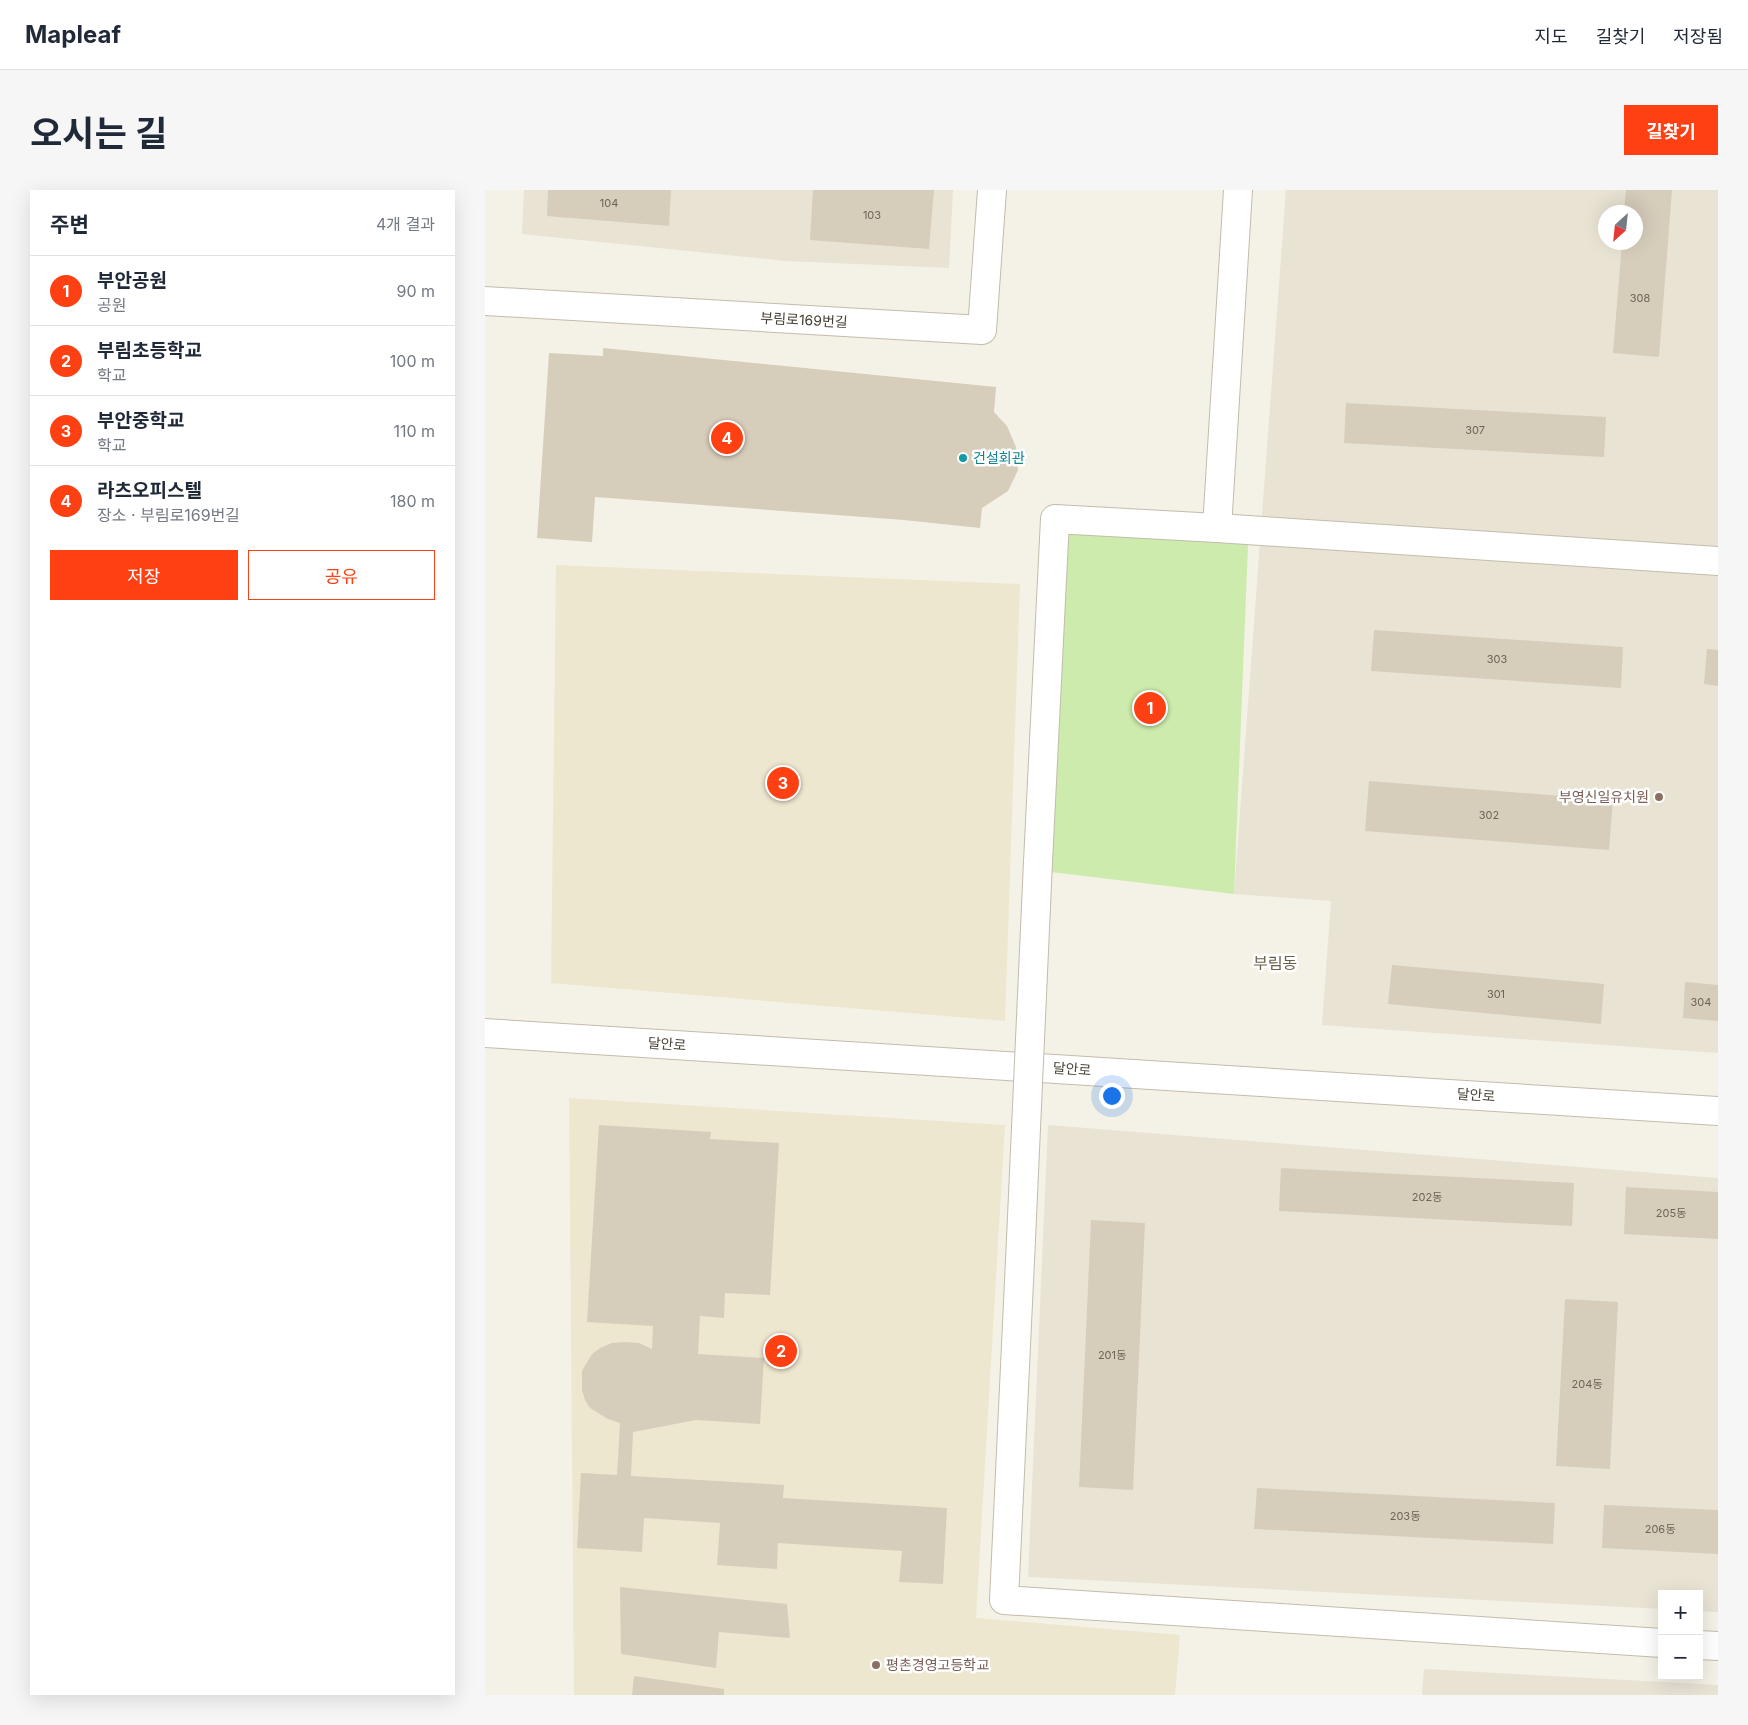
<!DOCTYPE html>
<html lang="ko">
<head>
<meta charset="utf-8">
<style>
  :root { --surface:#fff; --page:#f6f6f7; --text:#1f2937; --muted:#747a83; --line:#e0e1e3; --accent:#ff4013 }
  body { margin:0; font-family:Inter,"Noto Sans KR",sans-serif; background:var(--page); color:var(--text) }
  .controls { position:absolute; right:15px; bottom:15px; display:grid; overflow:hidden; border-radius:0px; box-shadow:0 5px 20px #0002 }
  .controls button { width:45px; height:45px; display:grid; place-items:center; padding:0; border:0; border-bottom:1px solid var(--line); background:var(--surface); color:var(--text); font:25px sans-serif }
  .compass { position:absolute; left:1113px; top:15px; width:45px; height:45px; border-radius:50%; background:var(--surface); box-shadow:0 5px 20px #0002; rotate:207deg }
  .you { position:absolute; left:626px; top:905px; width:18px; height:18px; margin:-12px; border:4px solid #fff; border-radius:50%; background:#1a73e8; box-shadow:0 0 0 8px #1a73e833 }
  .badge { display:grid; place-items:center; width:32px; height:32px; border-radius:50%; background:var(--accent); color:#fff; font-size:16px; font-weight:700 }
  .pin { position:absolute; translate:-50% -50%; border:2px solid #fff; box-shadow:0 1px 5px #0006 }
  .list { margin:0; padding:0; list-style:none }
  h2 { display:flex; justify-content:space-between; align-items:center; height:65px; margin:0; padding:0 20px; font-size:21px }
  h2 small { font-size:16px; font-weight:400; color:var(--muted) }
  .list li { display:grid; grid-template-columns:32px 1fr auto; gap:15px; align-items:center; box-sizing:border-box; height:70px; padding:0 20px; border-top:1px solid var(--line) }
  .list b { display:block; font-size:19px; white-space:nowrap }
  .list p { margin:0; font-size:16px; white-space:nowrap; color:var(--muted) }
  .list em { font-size:16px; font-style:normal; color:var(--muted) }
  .actions { display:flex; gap:10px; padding:15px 20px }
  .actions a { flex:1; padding:11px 0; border:1px solid var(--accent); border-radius:0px; text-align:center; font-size:18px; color:var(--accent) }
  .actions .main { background:var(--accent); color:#fff }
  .map { position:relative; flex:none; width:1233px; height:1505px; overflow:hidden; border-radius:0px }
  header { display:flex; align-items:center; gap:30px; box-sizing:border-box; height:70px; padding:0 25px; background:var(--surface); border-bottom:1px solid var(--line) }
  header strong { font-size:24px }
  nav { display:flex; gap:28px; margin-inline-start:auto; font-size:18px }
  .intro { display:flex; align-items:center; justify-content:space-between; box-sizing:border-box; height:120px; padding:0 30px }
  h1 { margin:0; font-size:35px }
  .button { padding:12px 22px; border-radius:0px; background:var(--accent); color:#fff; font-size:18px; font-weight:700 }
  main { display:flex; gap:30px; padding:0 30px }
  aside { flex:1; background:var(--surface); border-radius:0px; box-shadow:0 5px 20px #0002 }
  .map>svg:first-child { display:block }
</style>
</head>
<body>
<header>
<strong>Mapleaf</strong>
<nav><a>지도</a><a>길찾기</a><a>저장됨</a></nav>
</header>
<div class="intro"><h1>오시는 길</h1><a class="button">길찾기</a></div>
<main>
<aside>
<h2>주변<small>4개 결과</small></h2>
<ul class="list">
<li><span class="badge">1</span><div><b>부안공원</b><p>공원</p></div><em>90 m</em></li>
<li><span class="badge">2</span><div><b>부림초등학교</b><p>학교</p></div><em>100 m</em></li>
<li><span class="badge">3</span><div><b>부안중학교</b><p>학교</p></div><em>110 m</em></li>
<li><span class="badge">4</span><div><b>라츠오피스텔</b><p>장소 · 부림로169번길</p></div><em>180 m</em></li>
</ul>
<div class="actions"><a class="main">저장</a><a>공유</a></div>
</aside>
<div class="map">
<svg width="1233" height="1505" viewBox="0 0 1233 1505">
  <rect width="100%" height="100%" fill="#f4f1e6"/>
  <!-- residential -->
  <path fill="#e9e3d4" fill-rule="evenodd" d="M39,0h429l-4,78 -163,-7 -264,-27z
    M801,0h432v863l-396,-28 9,-124 -97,-7zM1120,22h30v30h-30z
    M563,935l670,53v434l-19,-1v-17h-37v15l-634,-32z
    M939,1479l294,16v10h-296z"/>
  <!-- education -->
  <path fill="#eee7cf" d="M71,375l464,19 -15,437 -454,-38z
    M84,908l436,27 -29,493 204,17 -5,60h-601z"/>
  <!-- green -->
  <path fill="#ccebac" d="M582,340l181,15 -14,349 -183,-22z"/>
  <!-- building -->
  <path fill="#d7cdbb" d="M63,0h123l-2,36 -122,-10z
    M328,0h121l-5,59 -119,-9z
    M1141,0h46l-13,167 -46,-4 9,-111h13v-30h-11z
    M118,158l393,39 -2,25 13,14 9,21 2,23 -10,21 -26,17 -2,20 -76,-8 -309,-23 -3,45 -55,-4 12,-185 54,3z
    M861,213l260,14 -2,40 -260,-14z
    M889,440l249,17 -2,41 -250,-17z
    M1222,459l11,1v36l-14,-2z
    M884,591l244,19 -4,50 -244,-19z
    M907,775l212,19 -3,40 -213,-20z
    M1200,792l33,3v36l-35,-3z
    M114,935l112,7 -1,7 69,4 -9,152 -45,-2 -1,25 -24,-2 -2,38 66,4 -4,66 -64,-4 -63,12 -2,44 153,9 -1,13 164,10 -4,76 -44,-2 3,-31 -124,-8 -1,26 -60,-4 3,-42 -76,-5 -2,34 -65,-4 4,-75 36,2 3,-52 -12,-4 -18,-11 -5,-8 -3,-10v-19l10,-17 8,-6 12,-5 14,-1 13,1 13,6 1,-23 -66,-4z
    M796,978l293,15 -2,43 -293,-15z
    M1141,997l92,5v47l-94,-5z
    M606,1030l54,3 -12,267 -54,-3z
    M1080,1109l53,3 -8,167 -54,-3z
    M772,1298l298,15 -2,41 -299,-15z
    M1119,1315l114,5v44l-116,-6z
    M135,1397l167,17 3,34 -71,-6 -3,36 -95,-14z
    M149,1486l90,13v6h-92z"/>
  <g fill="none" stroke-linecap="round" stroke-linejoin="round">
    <!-- minor casing -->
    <g stroke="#c3bcab" stroke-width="30">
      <path id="minor" d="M753,0l-21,338 501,33
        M0,111l497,29 10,-140
        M553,672l17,-343 162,9
        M0,843l1233,78
        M536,1049l-17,361 658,43
        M1214,1455l19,1"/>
    </g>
    <!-- minor -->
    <use href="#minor" stroke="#fff" stroke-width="28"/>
    <!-- minor-bridge casing -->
    <g stroke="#c3bcab" stroke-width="30" stroke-linecap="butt">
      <path id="minor-bridge" d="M536,1049l17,-377"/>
    </g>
    <!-- minor-bridge -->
    <use href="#minor-bridge" stroke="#fff" stroke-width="28"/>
  </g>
  <!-- markers -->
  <circle fill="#0f9aa8" stroke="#fff" stroke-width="2" cx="478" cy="268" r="5"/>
  <g fill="#8d6e63" stroke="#fff" stroke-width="2">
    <circle cx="1174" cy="607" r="5"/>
    <circle cx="391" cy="1475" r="5"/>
  </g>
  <g text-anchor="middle" stroke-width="5" stroke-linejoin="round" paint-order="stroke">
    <!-- number labels -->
    <g font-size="11" fill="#6c6456">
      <text x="124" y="17">104</text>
      <text x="387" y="29">103</text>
      <text x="1155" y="112">308</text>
      <text x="990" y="244">307</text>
      <text x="1012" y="473">303</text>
      <text x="1004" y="629">302</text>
      <text x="1011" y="808">301</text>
      <text x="1216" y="816">304</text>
      <text x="942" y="1011">202동</text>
      <text x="1186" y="1027">205동</text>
      <text x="627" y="1169">201동</text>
      <text x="1102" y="1198">204동</text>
      <text x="920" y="1330">203동</text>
      <text x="1175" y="1343">206동</text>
    </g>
    <!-- street labels -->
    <g font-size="14" fill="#484135" stroke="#fff">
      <text transform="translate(319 130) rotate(3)" y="5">부림로169번길</text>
      <text transform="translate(182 854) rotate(4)" y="5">달안로</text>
      <text transform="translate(587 879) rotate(4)" y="5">달안로</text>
      <text transform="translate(991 905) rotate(4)" y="5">달안로</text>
    </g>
    <!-- culture labels -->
    <g font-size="14" fill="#0d838f" stroke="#fff" text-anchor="start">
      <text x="488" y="273">건설회관</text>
    </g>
    <!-- education labels -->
    <g font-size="14" fill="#785e54" stroke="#fff" text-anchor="end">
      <text x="1164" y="612">부영신일유치원</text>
      <text x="401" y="1480" text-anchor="start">평촌경영고등학교</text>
    </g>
    <!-- quarter labels -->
    <g font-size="16" fill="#6b604b" stroke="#fff">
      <text x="790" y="779">부림동</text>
    </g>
  </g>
</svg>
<div class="controls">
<button>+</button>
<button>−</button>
</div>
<svg class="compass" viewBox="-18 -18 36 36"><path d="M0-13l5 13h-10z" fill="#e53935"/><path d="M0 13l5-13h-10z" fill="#747a83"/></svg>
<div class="you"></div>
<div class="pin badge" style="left:665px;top:518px">1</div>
<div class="pin badge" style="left:296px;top:1161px">2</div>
<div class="pin badge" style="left:298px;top:593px">3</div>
<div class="pin badge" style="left:242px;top:248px">4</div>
</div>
</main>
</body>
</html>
